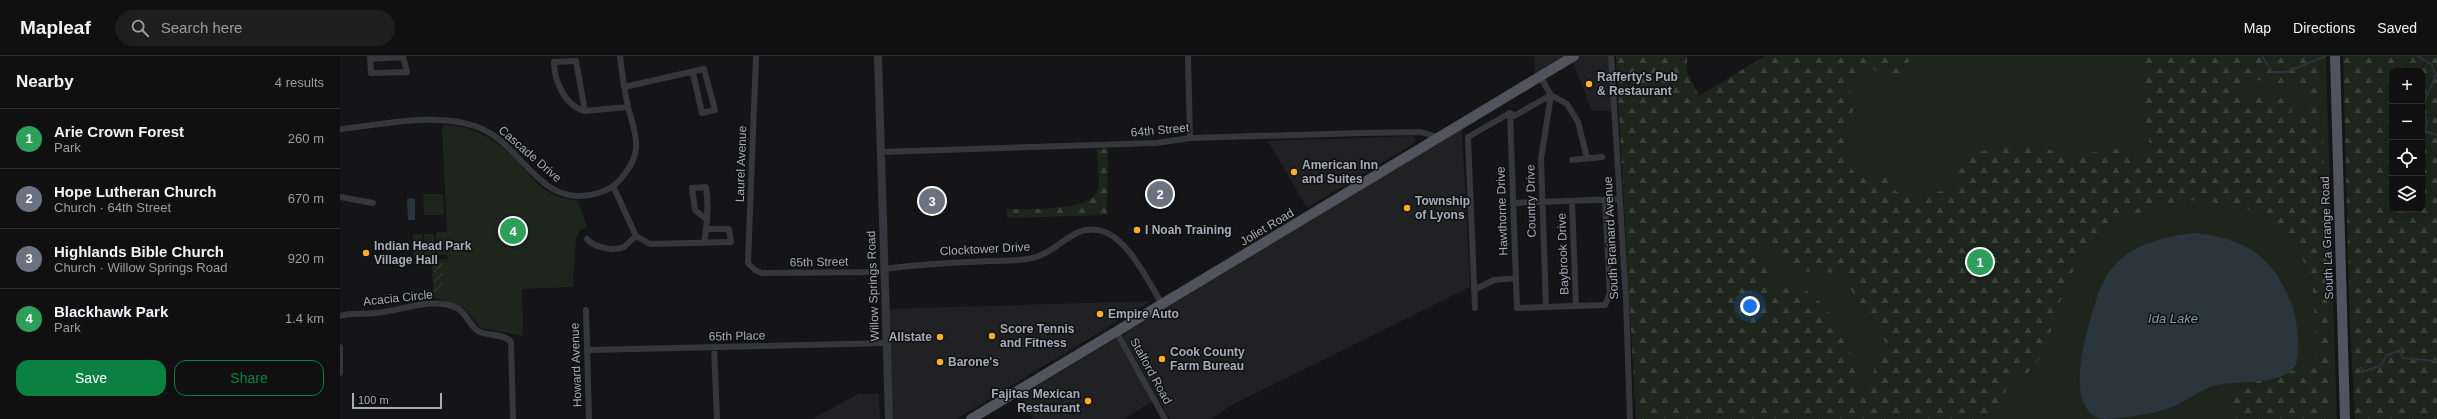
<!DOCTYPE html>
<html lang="en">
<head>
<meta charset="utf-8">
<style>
  :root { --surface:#101011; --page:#1e1e1f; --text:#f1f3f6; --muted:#9c9d9f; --line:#303031; --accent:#0b8043 }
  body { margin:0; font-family:Arial,sans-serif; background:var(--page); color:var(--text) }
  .controls { position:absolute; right:12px; top:12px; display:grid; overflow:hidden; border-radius:8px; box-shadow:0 4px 16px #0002 }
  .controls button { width:36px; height:36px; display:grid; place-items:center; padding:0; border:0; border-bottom:1px solid var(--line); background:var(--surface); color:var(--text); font:20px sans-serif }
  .scale { position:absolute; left:12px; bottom:10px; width:90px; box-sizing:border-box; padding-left:4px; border:2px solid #a6acb8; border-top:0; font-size:11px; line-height:14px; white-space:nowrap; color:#a6acb8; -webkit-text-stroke:3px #101012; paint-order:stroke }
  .you { position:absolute; left:1410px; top:250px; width:14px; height:14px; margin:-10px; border:3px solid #fff; border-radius:50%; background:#1a73e8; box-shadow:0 0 0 6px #1a73e833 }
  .badge { display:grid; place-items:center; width:26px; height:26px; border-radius:50%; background:var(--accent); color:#fff; font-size:13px; font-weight:700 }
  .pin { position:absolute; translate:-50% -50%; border:2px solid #fff; box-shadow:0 1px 4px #0006 }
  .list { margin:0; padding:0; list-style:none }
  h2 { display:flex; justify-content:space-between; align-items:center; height:52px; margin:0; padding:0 16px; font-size:17px }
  h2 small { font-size:13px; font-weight:400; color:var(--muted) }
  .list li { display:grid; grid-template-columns:26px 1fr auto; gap:12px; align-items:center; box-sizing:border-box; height:60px; padding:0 16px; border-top:1px solid var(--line) }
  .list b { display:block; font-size:15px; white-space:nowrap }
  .list p { margin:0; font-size:13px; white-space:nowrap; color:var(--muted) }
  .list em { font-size:13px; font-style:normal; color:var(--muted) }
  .actions { display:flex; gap:8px; padding:12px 16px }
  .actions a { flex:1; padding:9px 0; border:1px solid var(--accent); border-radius:12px; text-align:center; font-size:14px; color:var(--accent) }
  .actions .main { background:var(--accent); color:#fff }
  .icon { flex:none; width:22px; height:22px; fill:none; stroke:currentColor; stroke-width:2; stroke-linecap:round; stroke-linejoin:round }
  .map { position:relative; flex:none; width:2097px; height:363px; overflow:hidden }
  header { display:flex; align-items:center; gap:24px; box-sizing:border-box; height:56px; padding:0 20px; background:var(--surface); border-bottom:1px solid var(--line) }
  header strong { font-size:19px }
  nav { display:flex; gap:22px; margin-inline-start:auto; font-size:14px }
  .search { width:280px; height:36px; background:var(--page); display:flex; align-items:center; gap:10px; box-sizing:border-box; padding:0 14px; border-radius:22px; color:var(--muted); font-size:15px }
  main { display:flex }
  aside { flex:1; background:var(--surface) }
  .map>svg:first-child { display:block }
</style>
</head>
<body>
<header>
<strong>Mapleaf</strong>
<div class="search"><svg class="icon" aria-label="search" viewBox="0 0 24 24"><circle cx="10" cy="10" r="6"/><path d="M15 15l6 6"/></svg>Search here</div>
<nav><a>Map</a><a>Directions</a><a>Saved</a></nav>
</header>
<main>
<aside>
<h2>Nearby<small>4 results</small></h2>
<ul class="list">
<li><span class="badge" style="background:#2e9e5b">1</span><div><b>Arie Crown Forest</b><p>Park</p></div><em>260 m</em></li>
<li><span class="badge" style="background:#6b7280">2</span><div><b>Hope Lutheran Church</b><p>Church · 64th Street</p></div><em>670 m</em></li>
<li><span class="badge" style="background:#6b7280">3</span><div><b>Highlands Bible Church</b><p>Church · Willow Springs Road</p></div><em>920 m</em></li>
<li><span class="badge" style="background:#2e9e5b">4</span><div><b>Blackhawk Park</b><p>Park</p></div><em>1.4 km</em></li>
</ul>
<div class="actions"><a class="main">Save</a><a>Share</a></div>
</aside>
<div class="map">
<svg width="2097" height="363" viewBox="0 0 2097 363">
  <defs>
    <pattern id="forest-firs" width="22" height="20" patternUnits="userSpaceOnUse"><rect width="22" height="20" fill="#1d251d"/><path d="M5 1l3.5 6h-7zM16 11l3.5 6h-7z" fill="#3b423c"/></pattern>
    <pattern id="garden-furrows" width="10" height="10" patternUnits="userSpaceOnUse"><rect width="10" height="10" fill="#1d251d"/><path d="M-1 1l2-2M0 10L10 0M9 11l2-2" fill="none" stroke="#3b423c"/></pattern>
  </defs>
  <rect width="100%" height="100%" fill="#151517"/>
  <!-- built -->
  <path fill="#212124" d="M1194,0h35l-34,22z
    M1238,0h32l2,55h-20l-20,-51z
    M1122,73l8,158 -238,118 -21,14h-41l-49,-86z
    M1073,80l3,3 -1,4 -108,65 -39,-67z
    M811,245l-195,118h-63l-5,-110z
    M776,282l37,63 -30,18h-90l-13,-23z
    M518,338h21l1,25h-68z"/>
  <!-- green -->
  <path fill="#1d251d" d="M1276,0h71v16l12,24 66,-40h561l11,363h-701z
    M104,69c25,-1 51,14 68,31 12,12 23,28 37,36 9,6 19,7 29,9l9,27 -7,2 -4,8 -3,49 -51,2 1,47 -42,-8 -17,-20 -31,-11 -1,-37 16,-1 -1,-4h-10l-1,-23h11l-5,-104z
    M83,138h20l1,21h-20z
    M73,178h9l1,21 -10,1z
    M84,178h10l1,21h-11z"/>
  <!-- forest -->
  <path fill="url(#forest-firs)" fill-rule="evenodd" d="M1276,0h71v16l12,24 66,-40h147l-10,16 -22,7 -5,-9 -7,-4 -15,11 -3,12 3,20 -7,21 2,10 -3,13 3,12 8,9 29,1 5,13 17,9 25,-3 16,-5 7,-5 1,-9 -7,-6 25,-16 36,-7 26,1 40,8 40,-6 21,6 14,-3 -6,-36 -3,-60h179l9,363h-73l-4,-2 -26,2 4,-15 13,-22c22,-1 62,-10 73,-31l-4,-61 -10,-31 -23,-31 -15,-12 -23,-9 -45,-7 -26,3 -56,17 -33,29 -28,68 -5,22 -12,23 -9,11 -18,4 -7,21 -4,4 -2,14 -9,3h-352zM1919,24l22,6 19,-2c7,14 11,29 -9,31l1,-9 -6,-8 -37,-2 -19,-7zM1423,190l21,13 9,12 51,2 11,25 33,48 -13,21 -6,22 -10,-3c-2,-29 -27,-81 -54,-96 -12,-6 -26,-5 -39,-5 4,-14 2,-23 -7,-34z
    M2003,0h94v363h-82l-5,-95zM2052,15h30v138h-30z
    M768,92l-1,67 -100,3v-9c18,0 87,3 91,-20 2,-13 -1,-28 -1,-40z"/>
  <!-- garden -->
  <path fill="url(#garden-furrows)" d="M94,206h9v29l-9,1z"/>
  <!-- water -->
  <path fill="#2a353c" d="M71,142l4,1v21h-7l-1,-21z
    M1853,177c53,5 81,23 100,75 4,14 10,50 0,61 -16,17 -58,11 -80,17 -13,4 -25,14 -38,20 -13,5 -27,8 -41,10 -10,2 -23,3 -33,3 -39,-12 -14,-89 -6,-115 14,-52 49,-64 98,-71z"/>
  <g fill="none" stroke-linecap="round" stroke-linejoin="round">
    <!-- stream -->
    <path stroke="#2a353c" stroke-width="2" d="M1922,0l10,16h14l40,-16
      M2078,0l14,9 4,10c-6,17 -18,28 -9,46l-2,10 12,4
      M2021,311l2,5 18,-7 6,-10 14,-5 1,8 35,3"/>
    <!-- minor -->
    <path stroke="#36373c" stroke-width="6" d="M30,0l1,17 36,-1 -4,-15 -33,2
      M416,0l-8,207 7,7 7,3 123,-1
      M848,0l2,82
      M1271,0l15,244 4,119
      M1201,22l10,17 16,9 11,18 9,36
      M284,31l80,-18 11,41 -13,3 -9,-40
      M245,55c-20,-5 -31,-30 -31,-49l22,-1 9,50 43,-4
      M1170,57l7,195 88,-3 5,-12 -5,-93
      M0,73c43,-4 93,-17 135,-3 32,11 46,40 72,59 14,11 34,14 51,8 13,-4 18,-8 26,-18 20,-25 11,-41 4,-68 -4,-17 -6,-34 -8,-51
      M541,96l275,-9 34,-5 172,-5 59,-1 19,6
      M1232,104l30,-3
      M274,132l22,48
      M0,141l33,6
      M1232,145l4,105
      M1173,147l107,-4
      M247,183c7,8 26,13 37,8 4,-3 8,-8 12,-11l14,8 81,-2 -2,-13h-23
      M364,187c3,-18 5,-38 2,-56l-14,1 3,22 12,10
      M545,213c34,-5 68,-6 103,-8 15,-1 33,1 48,-4 26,-8 39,-36 69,-25 24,9 45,52 58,74
      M1134,234l20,-10 22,-2
      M1206,251l-5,-148 10,-64
      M1135,252l-7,-171 42,-24 4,3 37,-21
      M246,254l3,109
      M0,260c12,-4 24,-1 36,-3 26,-2 56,-17 81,-5 11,6 12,19 23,24 9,4 25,2 31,10l2,77
      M777,277l48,86
      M0,291v26
      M374,291l3,72
      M248,294l299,-7"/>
    <!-- tertiary -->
    <path stroke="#36373c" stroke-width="8" d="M538,0l11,363"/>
    <!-- primary -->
    <path stroke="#51545c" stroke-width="10" d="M1995,0l10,363
      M631,363l603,-363"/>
  </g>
  <!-- markers -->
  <g fill="#ffae25" stroke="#101012" stroke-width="1.5">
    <circle cx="1249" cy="28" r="4"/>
    <circle cx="954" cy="116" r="4"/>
    <circle cx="1067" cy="152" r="4"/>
    <circle cx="797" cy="174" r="4"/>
    <circle cx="26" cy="197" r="4"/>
    <circle cx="760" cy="258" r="4"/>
    <circle cx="652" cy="280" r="4"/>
    <circle cx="600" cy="281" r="4"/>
    <circle cx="822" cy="303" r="4"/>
    <circle cx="600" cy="306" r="4"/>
    <circle cx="748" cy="345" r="4"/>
  </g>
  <g text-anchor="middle" stroke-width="3" stroke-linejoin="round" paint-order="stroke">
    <!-- poi labels -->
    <g font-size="12" font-weight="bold" fill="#a6acb8" stroke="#101012" text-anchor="start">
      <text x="1257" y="25">Rafferty's Pub<tspan x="1257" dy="14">&amp; Restaurant</tspan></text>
      <text x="962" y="113">American Inn<tspan x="962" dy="14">and Suites</tspan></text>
      <text x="1075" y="149">Township<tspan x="1075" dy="14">of Lyons</tspan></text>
      <text x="805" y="178">I Noah Training</text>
      <text x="34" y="194">Indian Head Park<tspan x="34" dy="14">Village Hall</tspan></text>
      <text x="768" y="262">Empire Auto</text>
      <text x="660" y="277">Score Tennis<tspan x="660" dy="14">and Fitness</tspan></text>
      <text x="592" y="285" text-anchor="end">Allstate</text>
      <text x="830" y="300">Cook County<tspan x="830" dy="14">Farm Bureau</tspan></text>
      <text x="608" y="310">Barone's</text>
      <text x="740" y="342" text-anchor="end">Fajitas Mexican<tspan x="740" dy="14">Restaurant</tspan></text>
    </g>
    <!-- street labels -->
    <g font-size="12" fill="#a6acb8" stroke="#101012">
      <text transform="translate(820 74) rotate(-5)" y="4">64th Street</text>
      <text transform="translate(190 98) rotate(41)" y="4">Cascade Drive</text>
      <text transform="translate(401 108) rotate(-88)" y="4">Laurel Avenue</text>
      <text transform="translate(1191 145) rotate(-91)" y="4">Country Drive</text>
      <text transform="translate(1162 155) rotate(-92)" y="4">Hawthorne Drive</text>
      <text transform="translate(927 171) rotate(-31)" y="4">Joliet Road</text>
      <text transform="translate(1271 182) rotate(-93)" y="4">South Brainard Avenue</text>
      <text transform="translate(1987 182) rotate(-92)" y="4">South La Grange Road</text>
      <text transform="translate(645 193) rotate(-3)" y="4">Clocktower Drive</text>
      <text transform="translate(1223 198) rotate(-92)" y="4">Baybrook Drive</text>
      <text transform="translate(479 206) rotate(-1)" y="4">65th Street</text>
      <text transform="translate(533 230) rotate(-92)" y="4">Willow Springs Road</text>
      <text transform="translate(58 242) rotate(-6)" y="4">Acacia Circle</text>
      <text transform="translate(397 280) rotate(-1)" y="4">65th Place</text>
      <text transform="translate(236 309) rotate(-92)" y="4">Howard Avenue</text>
      <text transform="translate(811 315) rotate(61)" y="4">Stalford Road</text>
    </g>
    <!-- water labels -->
    <g font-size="13" font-style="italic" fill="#7a9cb6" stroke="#101012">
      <text x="1833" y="267">Ida Lake</text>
    </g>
  </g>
</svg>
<div class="controls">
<button>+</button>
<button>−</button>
<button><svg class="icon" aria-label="locate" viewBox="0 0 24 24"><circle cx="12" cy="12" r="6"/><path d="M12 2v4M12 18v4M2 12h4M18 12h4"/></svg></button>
<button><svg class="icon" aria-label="layers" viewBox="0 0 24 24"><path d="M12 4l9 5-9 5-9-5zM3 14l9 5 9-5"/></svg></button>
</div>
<div class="scale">100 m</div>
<div class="you"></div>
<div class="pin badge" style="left:1640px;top:206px;background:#2e9e5b">1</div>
<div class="pin badge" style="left:820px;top:138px;background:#6b7280">2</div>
<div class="pin badge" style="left:592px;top:145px;background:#6b7280">3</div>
<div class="pin badge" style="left:173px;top:175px;background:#2e9e5b">4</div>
</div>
</main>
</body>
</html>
